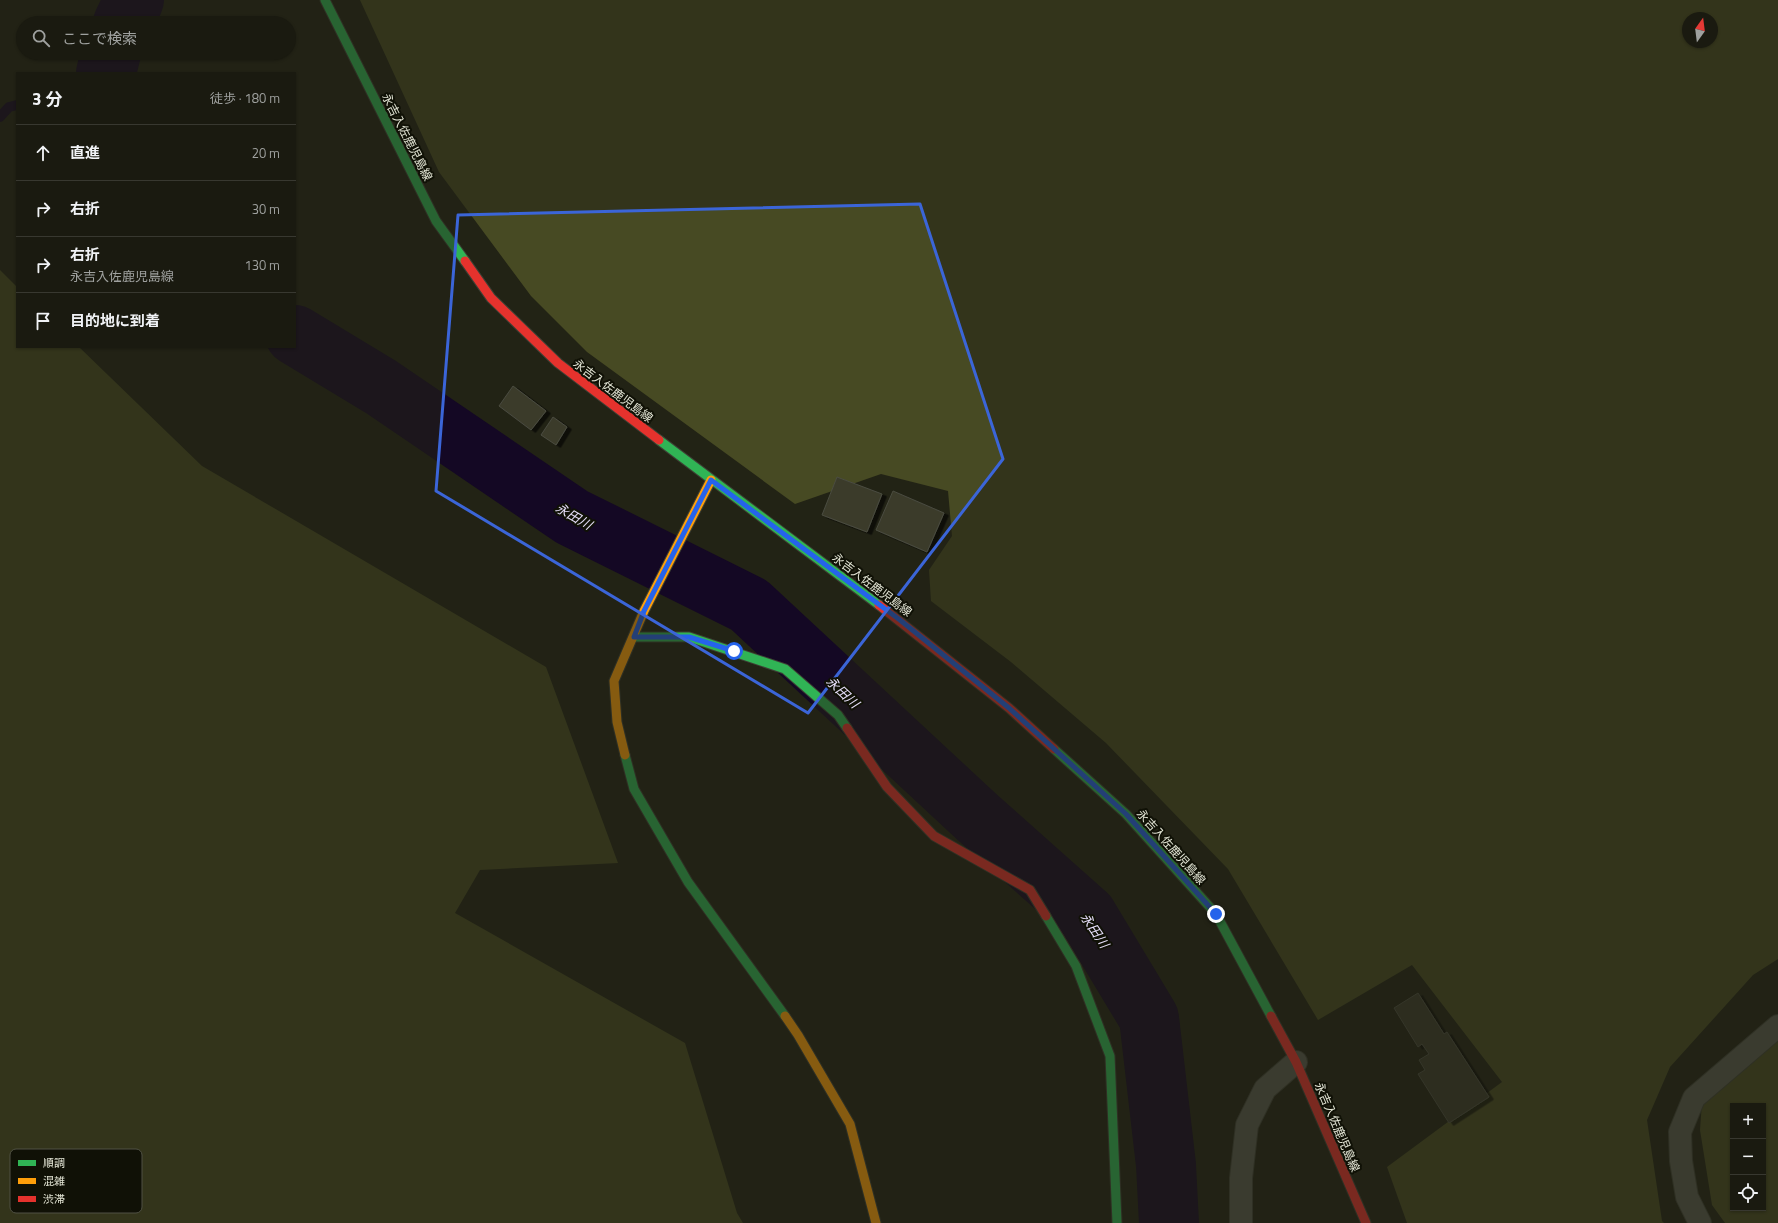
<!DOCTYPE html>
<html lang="ja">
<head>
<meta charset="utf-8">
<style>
  :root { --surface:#1a1a10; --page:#232319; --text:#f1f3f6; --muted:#9fa19f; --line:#383830 }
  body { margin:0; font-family:"Titillium Web","Noto Sans JP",sans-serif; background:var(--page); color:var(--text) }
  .controls { position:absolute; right:12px; bottom:12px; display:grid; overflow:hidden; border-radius:0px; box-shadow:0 1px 3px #0004 }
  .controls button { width:36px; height:36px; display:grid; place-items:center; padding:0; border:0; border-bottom:1px solid var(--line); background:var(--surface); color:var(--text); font:20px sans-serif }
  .compass { position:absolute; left:1682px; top:12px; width:36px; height:36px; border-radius:50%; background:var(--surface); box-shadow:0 1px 3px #0004; rotate:14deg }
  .stop { position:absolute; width:12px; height:12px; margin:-9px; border:3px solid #2563eb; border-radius:50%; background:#fff }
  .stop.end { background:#2563eb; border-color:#fff; box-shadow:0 1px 4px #0008 }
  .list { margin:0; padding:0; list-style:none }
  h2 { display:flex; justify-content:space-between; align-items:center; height:52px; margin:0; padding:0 16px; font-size:17px }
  h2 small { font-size:13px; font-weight:400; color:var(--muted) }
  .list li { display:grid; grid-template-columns:26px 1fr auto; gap:12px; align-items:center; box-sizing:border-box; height:56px; padding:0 16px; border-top:1px solid var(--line) }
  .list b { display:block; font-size:15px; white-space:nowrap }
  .list p { margin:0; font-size:13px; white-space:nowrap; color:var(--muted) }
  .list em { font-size:13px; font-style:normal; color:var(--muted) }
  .icon { flex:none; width:22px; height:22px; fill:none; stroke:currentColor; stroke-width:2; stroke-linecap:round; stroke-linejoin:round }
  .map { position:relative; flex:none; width:1778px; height:1223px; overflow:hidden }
  .search { position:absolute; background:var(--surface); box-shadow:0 1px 3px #0004; left:16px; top:16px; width:280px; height:44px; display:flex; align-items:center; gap:10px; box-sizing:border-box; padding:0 14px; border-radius:22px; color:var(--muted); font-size:15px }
  .panel { position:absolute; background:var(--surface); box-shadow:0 1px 3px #0004; left:16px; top:72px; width:280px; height:276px; border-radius:0px }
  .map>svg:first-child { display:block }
</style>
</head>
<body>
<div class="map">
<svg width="1778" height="1223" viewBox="0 0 1778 1223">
  <defs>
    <filter id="shadow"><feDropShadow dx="4.5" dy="2.5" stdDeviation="0" flood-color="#0009"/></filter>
  </defs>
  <rect width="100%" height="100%" fill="#222315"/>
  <!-- forest -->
  <path fill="#474a23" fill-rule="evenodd" d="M360,0h1418v959l-25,16 -83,92 -23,53 15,101 2,2h-257l-20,-56 115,-85 -90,-117 -94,55 -90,-151 -122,-126 -95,-81 -80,-61 -2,-31 23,-34 -4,-45 -67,-17 -86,30 -208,-152 -56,-56 -92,-124zM1688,18h24v24h-24z
    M0,270l17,17v60h62l123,119 344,201 72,196 -138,7 -25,43 230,130 52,170 6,10h-743z
    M1778,1034v189h-53l-13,-18 -12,-75 2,-28zM1733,1106h30v102h-30z"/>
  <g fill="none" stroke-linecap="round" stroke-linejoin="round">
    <!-- stream -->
    <path stroke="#140824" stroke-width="10" d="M0,117l9,-10 8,-2"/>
    <!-- river -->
    <path stroke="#140824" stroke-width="60" d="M123,23l11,-23
      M106,73l5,-20
      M295,335l86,52 191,130 177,88 228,212 110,98 62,103 17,147 3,58"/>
  </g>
  <!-- building -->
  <path fill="#3a3b2c" stroke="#4b4c40" filter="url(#shadow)" d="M513,386l33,25 -15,19 -32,-24z
    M553,417l14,10 -11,18 -15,-10z
    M837,477l45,17 -15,38 -45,-17z
    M893,491l51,22 -17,39 -51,-22z
    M1418,993l26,41 3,-2 42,65 -40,26 -31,-49 7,-4 -6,-10 10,-6 -7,-10 -4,3 -24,-39z"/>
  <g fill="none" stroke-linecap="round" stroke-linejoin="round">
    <!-- street casing -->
    <g stroke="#3e4035" stroke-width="24">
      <path id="street" d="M1241,1223v-45l6,-53 18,-36 31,-27
        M1700,1223l-13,-26 -6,-36 -1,-29 14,-34 84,-72"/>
    </g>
    <!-- fast casing -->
    <g stroke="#3e4035" stroke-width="11">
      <path id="fast" d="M325,0l111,221 29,40
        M659,440l220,165
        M634,637h55l96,32 53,46 9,13
        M1054,749l72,65 90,100 55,102
        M625,755l9,34 54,93 97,134
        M1046,916l30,50 34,90 7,167"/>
    </g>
    <!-- slow casing -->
    <g stroke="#3e4035" stroke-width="11">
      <path id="slow" d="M625,755l-8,-33 -3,-41 30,-70 67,-131
        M785,1016l13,19 52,89 26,99"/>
    </g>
    <!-- jam casing -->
    <g stroke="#3e4035" stroke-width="11">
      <path id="jam" d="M465,261l26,37 67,65 101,77
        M879,605l130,103 45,41
        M847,728l40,59 47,49 96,54 16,26
        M1271,1016l25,46 70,161"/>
    </g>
    <!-- street -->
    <use href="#street" stroke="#58594e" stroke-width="22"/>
    <!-- fast -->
    <use href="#fast" stroke="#30b455" stroke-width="9"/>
    <!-- slow -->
    <use href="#slow" stroke="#ff9f0a" stroke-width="9"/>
    <!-- jam -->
    <use href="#jam" stroke="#e5322d" stroke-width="9"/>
  </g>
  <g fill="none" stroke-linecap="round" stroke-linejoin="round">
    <!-- route -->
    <path stroke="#2563eb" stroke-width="5" d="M734,651l-45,-14h-55l10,-26 67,-131 189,140 109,88 117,106 90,100"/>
  </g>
  <!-- marked area -->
  <path d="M0 0H1778V1223H0ZM920,204l83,255 -195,254 -372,-222 22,-276z" fill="#222315" fill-opacity=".55" fill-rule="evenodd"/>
  <path fill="none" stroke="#3b65d8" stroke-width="3" stroke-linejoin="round" d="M920,204l83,255 -195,254 -372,-222 22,-276z"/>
  <g text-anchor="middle" stroke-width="4" stroke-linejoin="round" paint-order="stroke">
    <!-- street labels -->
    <g font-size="12" fill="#e4e6d6" stroke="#101106">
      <text transform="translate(407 137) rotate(63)" y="4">永吉入佐鹿児島線</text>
      <text transform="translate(613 391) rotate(37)" y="4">永吉入佐鹿児島線</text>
      <text transform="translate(872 585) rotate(37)" y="4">永吉入佐鹿児島線</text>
      <text transform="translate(1171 847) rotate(48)" y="4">永吉入佐鹿児島線</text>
      <text transform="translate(1337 1127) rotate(67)" y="4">永吉入佐鹿児島線</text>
    </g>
    <!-- water labels -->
    <g font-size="13" font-style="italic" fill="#e7dffa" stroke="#101106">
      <text transform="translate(574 516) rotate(30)" y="5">永田川</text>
      <text transform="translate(843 692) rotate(43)" y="5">永田川</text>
      <text transform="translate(1095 930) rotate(56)" y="5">永田川</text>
    </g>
  </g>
  <!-- legend -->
  <rect x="10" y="1149" width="132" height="64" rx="6" fill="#101106" stroke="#505144" stroke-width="1"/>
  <rect x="18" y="1160" width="18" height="6" fill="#30b455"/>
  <rect x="18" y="1178" width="18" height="6" fill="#ff9f0a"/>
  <rect x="18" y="1196" width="18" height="6" fill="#e5322d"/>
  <g font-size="11" fill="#e4e6d6">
    <text x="43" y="1167">順調</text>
    <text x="43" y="1185">混雑</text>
    <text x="43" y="1203">渋滞</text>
  </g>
</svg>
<div class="controls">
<button>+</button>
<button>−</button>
<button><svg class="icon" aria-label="locate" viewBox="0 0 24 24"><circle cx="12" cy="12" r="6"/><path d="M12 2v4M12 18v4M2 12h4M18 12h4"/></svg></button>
</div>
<svg class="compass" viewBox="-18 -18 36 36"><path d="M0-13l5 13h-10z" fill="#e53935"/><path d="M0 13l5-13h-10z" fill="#9fa19f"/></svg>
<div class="stop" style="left:734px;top:651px"></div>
<div class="stop end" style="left:1216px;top:914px"></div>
<div class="search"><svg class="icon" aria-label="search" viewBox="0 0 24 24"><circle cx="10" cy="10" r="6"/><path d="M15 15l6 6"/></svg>ここで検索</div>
<section class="panel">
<h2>3 分<small>徒歩 · 180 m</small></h2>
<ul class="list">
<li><svg class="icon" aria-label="ahead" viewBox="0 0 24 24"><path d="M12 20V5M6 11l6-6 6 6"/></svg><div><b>直進</b></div><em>20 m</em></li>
<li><svg class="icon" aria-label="right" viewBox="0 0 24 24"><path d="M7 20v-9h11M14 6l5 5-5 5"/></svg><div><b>右折</b></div><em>30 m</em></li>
<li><svg class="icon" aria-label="right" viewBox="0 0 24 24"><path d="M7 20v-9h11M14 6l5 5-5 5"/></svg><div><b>右折</b><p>永吉入佐鹿児島線</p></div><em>130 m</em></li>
<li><svg class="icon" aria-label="arrive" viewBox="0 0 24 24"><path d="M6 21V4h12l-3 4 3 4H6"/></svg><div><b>目的地に到着</b></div></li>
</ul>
</section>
</div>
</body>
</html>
